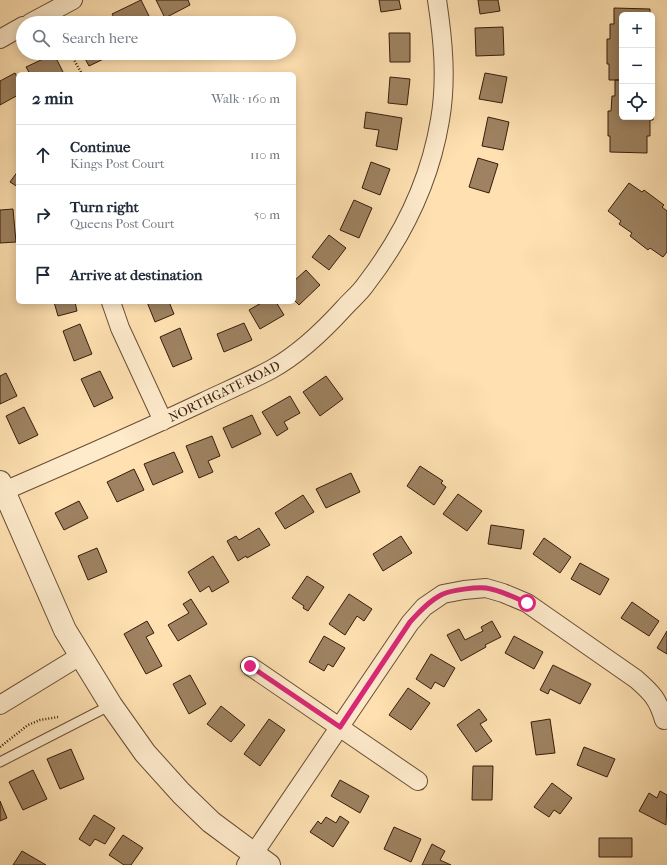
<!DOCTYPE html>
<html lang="en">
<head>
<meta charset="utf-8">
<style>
  :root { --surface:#fff; --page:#f2f2f3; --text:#1f2937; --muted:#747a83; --line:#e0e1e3 }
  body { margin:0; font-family:"IM FELL French Canon",serif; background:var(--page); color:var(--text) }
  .controls { position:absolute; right:12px; top:12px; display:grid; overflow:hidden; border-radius:6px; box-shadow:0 2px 10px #0003 }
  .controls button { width:36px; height:36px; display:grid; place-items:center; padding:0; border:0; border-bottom:1px solid var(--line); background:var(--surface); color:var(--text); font:20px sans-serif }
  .stop { position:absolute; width:12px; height:12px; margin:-9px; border:3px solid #db2777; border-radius:50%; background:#fff }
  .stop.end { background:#db2777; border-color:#fff; box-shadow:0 1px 4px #0008 }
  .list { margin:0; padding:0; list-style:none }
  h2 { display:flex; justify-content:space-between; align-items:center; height:52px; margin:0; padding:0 16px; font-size:17px }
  h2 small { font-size:13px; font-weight:400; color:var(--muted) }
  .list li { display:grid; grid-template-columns:26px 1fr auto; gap:12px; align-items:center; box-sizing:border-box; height:60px; padding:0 16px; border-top:1px solid var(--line) }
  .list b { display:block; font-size:15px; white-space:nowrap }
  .list p { margin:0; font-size:13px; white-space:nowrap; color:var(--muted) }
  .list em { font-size:13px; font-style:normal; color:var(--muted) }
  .icon { flex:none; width:22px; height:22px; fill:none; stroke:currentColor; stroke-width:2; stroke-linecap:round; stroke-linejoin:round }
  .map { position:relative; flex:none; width:667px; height:865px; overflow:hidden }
  .search { position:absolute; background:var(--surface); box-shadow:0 2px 10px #0003; left:16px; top:16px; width:280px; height:44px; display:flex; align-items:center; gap:10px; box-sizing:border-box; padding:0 14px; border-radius:22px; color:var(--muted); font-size:15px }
  .panel { position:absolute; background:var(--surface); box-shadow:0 2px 10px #0003; left:16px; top:72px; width:280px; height:232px; border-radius:6px }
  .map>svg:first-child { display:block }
</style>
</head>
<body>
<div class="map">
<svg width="667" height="865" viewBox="0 0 667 865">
  <rect width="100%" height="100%" fill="#fee0b1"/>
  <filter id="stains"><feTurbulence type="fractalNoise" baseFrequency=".005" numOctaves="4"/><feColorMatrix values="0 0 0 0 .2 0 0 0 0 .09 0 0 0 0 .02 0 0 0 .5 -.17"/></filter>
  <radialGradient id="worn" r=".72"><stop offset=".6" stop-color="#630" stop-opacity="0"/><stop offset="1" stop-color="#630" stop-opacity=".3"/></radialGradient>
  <!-- building -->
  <path fill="#9e8261" stroke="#371d0a" d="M141,0l10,20 -6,3h-28l-5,-9z
    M156,0h32l2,5 -25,13z
    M379,0h20l2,9 -20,3z
    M478,0h20l2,11 -20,3z
    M614,8l36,1v6h-28v65h-13v-16h-2v-25h3v-15h4z
    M503,27l1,28 -28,1 -1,-28z
    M389,33h21v29h-20z
    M82,53h32v1l-25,12z
    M54,54l10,20h-34l-4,-7z
    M15,73l3,6v16l-18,10v-24z
    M485,73l22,4 -5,26 -23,-4z
    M390,77l20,2 -3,26 -19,-2z
    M615,80h7v37h30v-20h2l-1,23h-3v16h-3v17l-37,-1v-16h-2v-25h3l1,-15h3z
    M366,112l36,6 -5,32 -21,-4 3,-16 -15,-2z
    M488,117l21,5 -6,28 -21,-4z
    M478,158l20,6 -9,29 -20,-6z
    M371,162l19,7 -10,26 -18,-7z
    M18,171v16l-8,-5z
    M629,183l13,9 2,-2 20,15 -2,2 5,4v41l-4,5 -13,-9 -2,2 -18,-14 2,-3 -13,-9 2,-3 -13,-10z
    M354,200l18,8 -13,30 -19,-8z
    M13,209l3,33 -16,1v-33z
    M329,235l17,13 -17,22 -17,-13z
    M306,270l14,15 -21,20 -5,-5v-19z
    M54,302h21l2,9 -19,5z
    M147,302h22l5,12 -19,8z
    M263,302h13l8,13 -24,14 -11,-19z
    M244,323l8,17 -28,12 -7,-18z
    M80,324l12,30 -18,7 -11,-30z
    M180,328l12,31 -19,8 -13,-30z
    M100,371l13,27 -19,9 -13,-28z
    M6,373l11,23 -17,8v-28z
    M326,376l17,23 -23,17 -17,-24z
    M290,396l10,17 -16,9 4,7 -11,7 -15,-24z
    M24,407l14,28 -19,9 -13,-28z
    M252,415l9,19 -29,14 -9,-20z
    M212,436l8,20 -12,5 5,11 -14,6 -13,-32z
    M174,452l9,20 -30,13 -9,-21z
    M420,466l23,15 -2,2 5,4 -12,18 -27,-19z
    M134,469l10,21 -27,12 -10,-20z
    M351,473l9,19 -34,16 -10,-19z
    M458,494l24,17 -15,20 -24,-17z
    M303,495l11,17 -29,17 -10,-16z
    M79,501l9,17 -24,12 -9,-17z
    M491,525l33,5 -3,19 -33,-5z
    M259,528l11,17 -23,13 -1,-2 -8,5 -11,-20 9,-5 3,4z
    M401,536l11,17 -29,18 -10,-17z
    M544,538l27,19 -11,16 -27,-19z
    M97,548l10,24 -19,8 -10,-24z
    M213,556l16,26 -17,10 -3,-6 -9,6 -12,-20z
    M580,563l29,16 -9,16 -29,-16z
    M307,576l17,11 -16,24 -5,-3 1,-2 -12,-8z
    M349,594l23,15 -8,12 -7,-5 -12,19 -16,-11z
    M191,599l16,25 -29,17 -10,-16 21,-12 -6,-9z
    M632,602l27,19 -10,15 -28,-18z
    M147,621l7,12 -8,4 16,29 -16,8 -22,-40z
    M492,621l9,16 -16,8 1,2 -25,14 -14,-26 12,-6 6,11 18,-9 -2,-4z
    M667,631v23l-10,-6z
    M324,636l21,12 -12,19 -5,-3 -4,7 -15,-9z
    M514,636l29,16 -9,17 -29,-16z
    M431,654l24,14 -11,19 -9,-5 -4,7 -15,-10z
    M553,665l38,19 -11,20 -30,-15 -2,5 -8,-4z
    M190,675l16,29 -17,10 -16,-30z
    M408,688l22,15 -19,27 -22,-15z
    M221,706l24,19 -14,17 -24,-18z
    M479,709l8,11 -7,4 12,17 -16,11 -19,-27z
    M269,719l16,11 -25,36 -16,-12z
    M550,719l5,34 -19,2 -5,-33z
    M584,747l31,12 -8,18 -30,-12z
    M71,749l13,30 -24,10 -13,-30z
    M473,766h20l-1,34h-20z
    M33,770l14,29 -24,11 -14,-28z
    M340,780l29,16 -9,17 -29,-17z
    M552,783l20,15 -12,16 -6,-4 -5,7 -15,-10z
    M660,791l7,4 -1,30 -27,-14 10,-18 8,5z
    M0,801l7,17 -7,3z
    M94,815l21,13 -10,16 -10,-5 -5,7 -11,-7z
    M340,816l9,6 -16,25 -23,-15 8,-11 3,3 5,-7 10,6z
    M394,827l27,12 -10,23 -27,-13z
    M123,835l20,13 -12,17h-7l-15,-10z
    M599,838h33v19h-33z
    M432,844l13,7 -5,9 11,5h-29z
    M22,851l24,14h-33z"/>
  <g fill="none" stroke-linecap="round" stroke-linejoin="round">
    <!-- service casing -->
    <g stroke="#694e34" stroke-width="11">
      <path id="service" d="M0,762l111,-57"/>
    </g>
    <!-- minor casing -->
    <g stroke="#694e34" stroke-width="20">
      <path id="minor" d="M30,23l43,-23
        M0,39l23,-13
        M111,302l9,26 43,93
        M4,491c67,-29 134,-58 199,-89 23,-11 47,-21 69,-33 27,-15 52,-39 72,-61 7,-8 16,-15 22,-24 37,-48 64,-104 74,-164 7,-40 3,-81 -3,-120
        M250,666l168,115
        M0,705l80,-49
        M246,865l164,-242 14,-16 19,-13 21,-4 22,-2 17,5 24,10 109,76c16,14 22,20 28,41"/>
    </g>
    <!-- tertiary casing -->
    <g stroke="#694e34" stroke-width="24">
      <path id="tertiary" d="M0,482l65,148 46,75 34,48 36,40 30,29 58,43"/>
    </g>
    <!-- path -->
    <path stroke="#371d0a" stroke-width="2.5" stroke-dasharray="1 2" stroke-linecap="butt" d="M70,53l12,21
      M0,747l28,-22 12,-5 18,-3"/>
    <!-- service -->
    <use href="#service" stroke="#feebcc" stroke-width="9"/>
    <!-- minor -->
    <use href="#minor" stroke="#feebcc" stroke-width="18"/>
    <!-- tertiary -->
    <use href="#tertiary" stroke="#feebcc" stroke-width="22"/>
  </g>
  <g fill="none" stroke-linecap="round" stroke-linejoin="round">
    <!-- route -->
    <path stroke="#db2777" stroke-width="5" d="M250,666l90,61 70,-105c9,-10 20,-22 33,-28 10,-4 32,-7 43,-6 14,2 28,9 41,15"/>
  </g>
  <g text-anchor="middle" stroke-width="3.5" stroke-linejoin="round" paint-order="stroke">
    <!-- street labels -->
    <g font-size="13" fill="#371d0a" stroke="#feebcc">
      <text transform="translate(224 391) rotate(-26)" y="5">NORTHGATE ROAD</text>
    </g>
  </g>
  <rect width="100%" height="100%" filter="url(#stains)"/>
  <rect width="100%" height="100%" fill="url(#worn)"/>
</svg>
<div class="controls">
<button>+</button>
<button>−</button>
<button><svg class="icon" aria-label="locate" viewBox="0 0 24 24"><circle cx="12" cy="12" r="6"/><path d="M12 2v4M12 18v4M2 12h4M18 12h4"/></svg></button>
</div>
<div class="stop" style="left:527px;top:603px"></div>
<div class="stop end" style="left:250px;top:666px"></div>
<div class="search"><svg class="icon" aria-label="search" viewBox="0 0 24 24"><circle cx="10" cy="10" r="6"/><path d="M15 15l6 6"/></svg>Search here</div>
<section class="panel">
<h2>2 min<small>Walk · 160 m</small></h2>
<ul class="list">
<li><svg class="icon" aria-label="ahead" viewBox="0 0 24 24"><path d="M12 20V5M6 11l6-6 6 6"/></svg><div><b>Continue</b><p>Kings Post Court</p></div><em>110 m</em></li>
<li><svg class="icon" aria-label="right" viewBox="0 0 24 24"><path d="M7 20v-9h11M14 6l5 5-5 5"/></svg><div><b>Turn right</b><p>Queens Post Court</p></div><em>50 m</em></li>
<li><svg class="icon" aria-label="arrive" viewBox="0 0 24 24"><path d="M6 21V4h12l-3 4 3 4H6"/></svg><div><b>Arrive at destination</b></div></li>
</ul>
</section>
</div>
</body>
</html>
